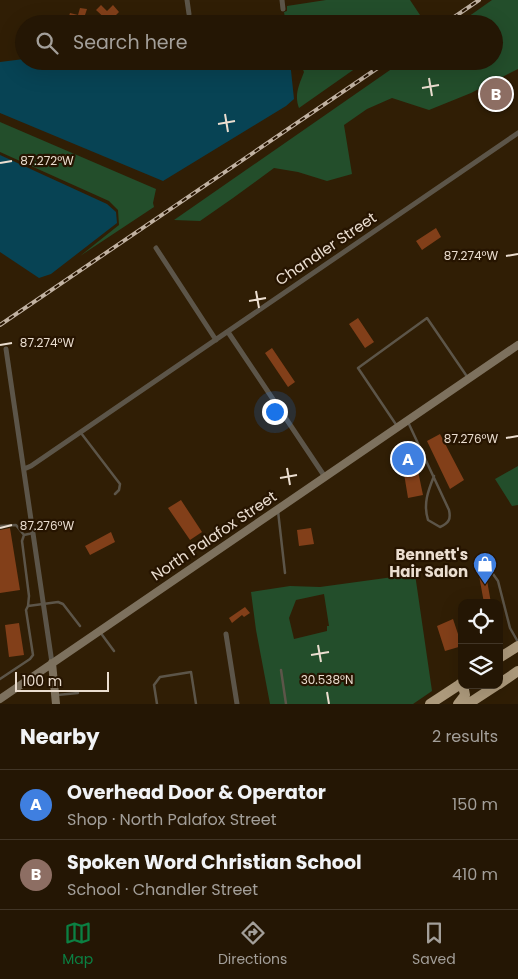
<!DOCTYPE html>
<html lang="en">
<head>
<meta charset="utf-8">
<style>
  :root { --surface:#241604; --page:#302313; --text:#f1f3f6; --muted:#a39f9a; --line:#413526; --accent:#0b8043 }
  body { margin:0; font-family:Poppins,sans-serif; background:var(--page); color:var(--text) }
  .controls { position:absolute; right:15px; bottom:15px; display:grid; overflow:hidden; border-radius:10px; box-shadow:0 5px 20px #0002 }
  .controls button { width:45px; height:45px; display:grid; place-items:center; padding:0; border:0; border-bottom:1px solid var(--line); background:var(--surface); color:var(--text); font:25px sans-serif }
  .scale { position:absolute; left:15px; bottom:12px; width:94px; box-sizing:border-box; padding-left:5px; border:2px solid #ebded0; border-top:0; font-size:14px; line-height:18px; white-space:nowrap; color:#ebded0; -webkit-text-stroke:4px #261400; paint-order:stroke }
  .you { position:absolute; left:274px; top:411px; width:18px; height:18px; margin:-12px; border:4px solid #fff; border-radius:50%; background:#1a73e8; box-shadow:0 0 0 8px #1a73e833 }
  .badge { display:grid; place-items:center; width:32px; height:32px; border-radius:50%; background:var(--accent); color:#fff; font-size:16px; font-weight:700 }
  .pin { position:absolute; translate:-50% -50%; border:2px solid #fff; box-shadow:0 1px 5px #0006 }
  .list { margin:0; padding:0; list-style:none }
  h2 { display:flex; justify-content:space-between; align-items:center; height:65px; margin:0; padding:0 20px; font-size:21px }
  h2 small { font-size:16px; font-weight:400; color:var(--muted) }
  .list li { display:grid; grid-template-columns:32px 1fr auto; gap:15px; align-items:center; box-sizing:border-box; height:70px; padding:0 20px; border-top:1px solid var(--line) }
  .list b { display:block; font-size:19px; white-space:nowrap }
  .list p { margin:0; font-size:16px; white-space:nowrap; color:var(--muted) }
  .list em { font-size:16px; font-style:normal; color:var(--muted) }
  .icon { flex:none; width:28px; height:28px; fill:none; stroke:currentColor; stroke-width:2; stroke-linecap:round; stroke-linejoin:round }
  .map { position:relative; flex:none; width:518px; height:704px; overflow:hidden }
  .search { position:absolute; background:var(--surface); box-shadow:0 5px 20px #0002; left:15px; right:15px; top:15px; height:55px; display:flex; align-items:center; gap:12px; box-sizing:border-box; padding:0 18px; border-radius:28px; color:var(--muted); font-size:19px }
  .sheet { height:205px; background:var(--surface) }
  nav { display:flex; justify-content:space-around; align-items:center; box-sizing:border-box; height:70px; border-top:1px solid var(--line); background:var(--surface); font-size:14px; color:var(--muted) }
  nav a { display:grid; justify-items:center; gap:2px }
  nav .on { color:var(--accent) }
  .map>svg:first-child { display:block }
</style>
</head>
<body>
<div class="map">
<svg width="518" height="704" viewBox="0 0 518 704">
  <rect width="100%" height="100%" fill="#301e05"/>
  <!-- green -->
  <path fill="#234e2b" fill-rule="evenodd" d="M326,0h84l14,21 -3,3h-135l-2,-12 3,-1v-5z
    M492,0h26v69l-47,24 -42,17 -37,-12 -25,11 -23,16 8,49 -25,7 -29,-9 -24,-4 -41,30 -33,23 -26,-1 229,-159h91v-37h-36z
    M299,61h67l-67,47c-5,-13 0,-23 5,-36z
    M0,122l156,67 -3,14 1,4 -74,49 39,-31 -1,-15 -9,-9 -109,-49z
    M518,466v39l-6,1 -17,-27z
    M415,574l17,117 -19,13h-143l-14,-74 -5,-38 39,-6 30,1zM324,594l5,32h-2v5l-33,8 -5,-21 7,-18z"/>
  <!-- water -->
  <path fill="#074354" d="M24,59v2h266l4,38 -8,7 -123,75 -163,-68v-51z
    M0,155l107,49 9,8 1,11 -66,51 -12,4 -39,-26z"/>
  <!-- building -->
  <path fill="#823f19" d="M101,5l6,6 6,-6 6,7 -10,10 -13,-12z
    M80,8l7,1 -5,15 -15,-2 3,-9 8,2z
    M436,228l5,9 -19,13 -6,-9z
    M358,318l16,24 -9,6 -16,-24z
    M272,348l23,34 -7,5 -23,-34z
    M440,434l24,46 -14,9 -23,-48z
    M413,447l10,48 -15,3 -8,-49z
    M181,500l21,32 -12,8 -22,-32z
    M10,528l10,62 -20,3v-63z
    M311,528l3,16 -15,2 -2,-16z
    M111,532l4,10 -25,13 -5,-9z
    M485,569l6,34h-7l-6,-33z
    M245,607l5,6 -6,4 -2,-2 -10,8 -3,-5z
    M453,619l9,27 -17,5 -8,-25z
    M19,623l5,32 -15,2 -4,-32z"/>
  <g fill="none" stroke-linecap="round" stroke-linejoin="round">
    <!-- lane -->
    <path stroke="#5c5549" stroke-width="2.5" d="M408,422l41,88c2,9 0,13 -9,17l-12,-7c-5,-16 0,-29 6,-44
      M397,426l-39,-58 69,-50 41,60
      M81,433l39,51 -1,6 -4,4
      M278,511l7,62
      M0,526l16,-1 8,10
      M493,574l5,7 12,47 8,14
      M28,606l1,-10 -7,-55 2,-6 9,-2
      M100,632l14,19
      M281,670l5,34
      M0,679l30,-20 3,-4 -7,-45 2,-4 30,-4 5,2 17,22
      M57,695l21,-2
      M157,704l-3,-19 6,-8 31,-5 5,32"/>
    <!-- street -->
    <path stroke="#5c5549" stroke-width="5" d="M187,0l2,14
      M282,0l1,9
      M156,248l60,92
      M228,332l97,145
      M6,349l46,314
      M24,469l7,-3 487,-333
      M226,634l11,70"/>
    <!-- secondary -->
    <path stroke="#7d715e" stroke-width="8" d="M52,663l4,41
      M0,699l518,-354"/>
    <!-- highway -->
    <path stroke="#ad9a7c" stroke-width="10" d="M499,658l19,-12
      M499,684l19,-13
      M430,704l32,-21
      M458,704l7,-9 -1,-5 -4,-6
      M468,704l29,-19"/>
    <!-- rail casing -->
    <g stroke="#c1b2a2" stroke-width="4">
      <path id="rail" d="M444,24l35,-24
        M0,325l388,-264"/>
    </g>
    <!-- rail -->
    <use href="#rail" stroke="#261400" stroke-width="2" stroke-dasharray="5.5" stroke-linecap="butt"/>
  </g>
  <!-- ticks -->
  <path fill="none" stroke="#ebded0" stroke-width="2" d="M429,78l3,18M422,88l17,-3M225,114l3,18M218,124l17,-3M0,163l12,-2M506,256l12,-2M256,291l3,17M249,301l17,-3M0,345l12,-2M506,438l12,-2M287,468l3,17M280,478l17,-3M0,528l12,-3M318,645l3,17M311,655l18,-3M327,692l2,12"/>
  <!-- icons -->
  <defs>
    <g id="shop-pin" transform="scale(1.25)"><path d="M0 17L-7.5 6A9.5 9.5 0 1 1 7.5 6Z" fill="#3f7fe0" stroke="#261400"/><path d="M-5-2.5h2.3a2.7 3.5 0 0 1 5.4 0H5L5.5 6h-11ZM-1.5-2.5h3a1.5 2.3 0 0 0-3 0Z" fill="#fff"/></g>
  </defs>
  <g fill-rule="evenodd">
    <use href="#shop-pin" x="485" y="564"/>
  </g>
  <g text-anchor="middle" stroke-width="4.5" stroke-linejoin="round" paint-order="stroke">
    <!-- street labels -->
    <g font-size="15" fill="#ebded0" stroke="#261400">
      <text transform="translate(326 249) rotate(-34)" y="5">Chandler Street</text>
      <text transform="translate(214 536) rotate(-34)" y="5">North Palafox Street</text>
    </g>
    <!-- poi labels -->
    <g font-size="15" font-weight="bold" fill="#ebded0" stroke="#261400" text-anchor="end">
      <text x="468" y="560">Bennett's<tspan x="468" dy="17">Hair Salon</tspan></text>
    </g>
  </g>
  <g font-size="12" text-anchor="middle" fill="#ebded0" stroke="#261400" stroke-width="4.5" stroke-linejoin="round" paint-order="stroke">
    <text x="47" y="165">87.272°W</text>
    <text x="471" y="260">87.274°W</text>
    <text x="47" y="347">87.274°W</text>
    <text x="471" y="443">87.276°W</text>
    <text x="47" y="530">87.276°W</text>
    <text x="327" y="684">30.538°N</text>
  </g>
</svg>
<div class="controls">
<button><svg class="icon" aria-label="locate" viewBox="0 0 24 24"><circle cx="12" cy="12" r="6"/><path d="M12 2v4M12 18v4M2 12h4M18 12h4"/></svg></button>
<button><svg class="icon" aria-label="layers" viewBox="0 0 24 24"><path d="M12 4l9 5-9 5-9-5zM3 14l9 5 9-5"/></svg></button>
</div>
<div class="scale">100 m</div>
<div class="you"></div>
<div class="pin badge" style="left:408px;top:459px;background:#3f7fe0">A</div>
<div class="pin badge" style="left:496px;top:94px;background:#8d6e63">B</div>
<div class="search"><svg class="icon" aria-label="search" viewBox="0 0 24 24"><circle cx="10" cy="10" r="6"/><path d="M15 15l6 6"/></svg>Search here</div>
</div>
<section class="sheet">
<h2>Nearby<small>2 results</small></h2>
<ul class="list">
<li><span class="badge" style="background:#3f7fe0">A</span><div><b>Overhead Door &amp; Operator</b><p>Shop · North Palafox Street</p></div><em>150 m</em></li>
<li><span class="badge" style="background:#8d6e63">B</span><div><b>Spoken Word Christian School</b><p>School · Chandler Street</p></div><em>410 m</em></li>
</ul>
</section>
<nav>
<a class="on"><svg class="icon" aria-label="map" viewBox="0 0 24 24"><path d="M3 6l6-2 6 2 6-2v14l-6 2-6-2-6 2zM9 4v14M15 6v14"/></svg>Map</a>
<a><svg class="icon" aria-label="directions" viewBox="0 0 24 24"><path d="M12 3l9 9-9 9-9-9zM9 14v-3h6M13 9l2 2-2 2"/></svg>Directions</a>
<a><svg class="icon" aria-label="saved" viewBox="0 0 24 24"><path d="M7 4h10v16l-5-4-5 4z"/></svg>Saved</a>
</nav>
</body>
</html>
